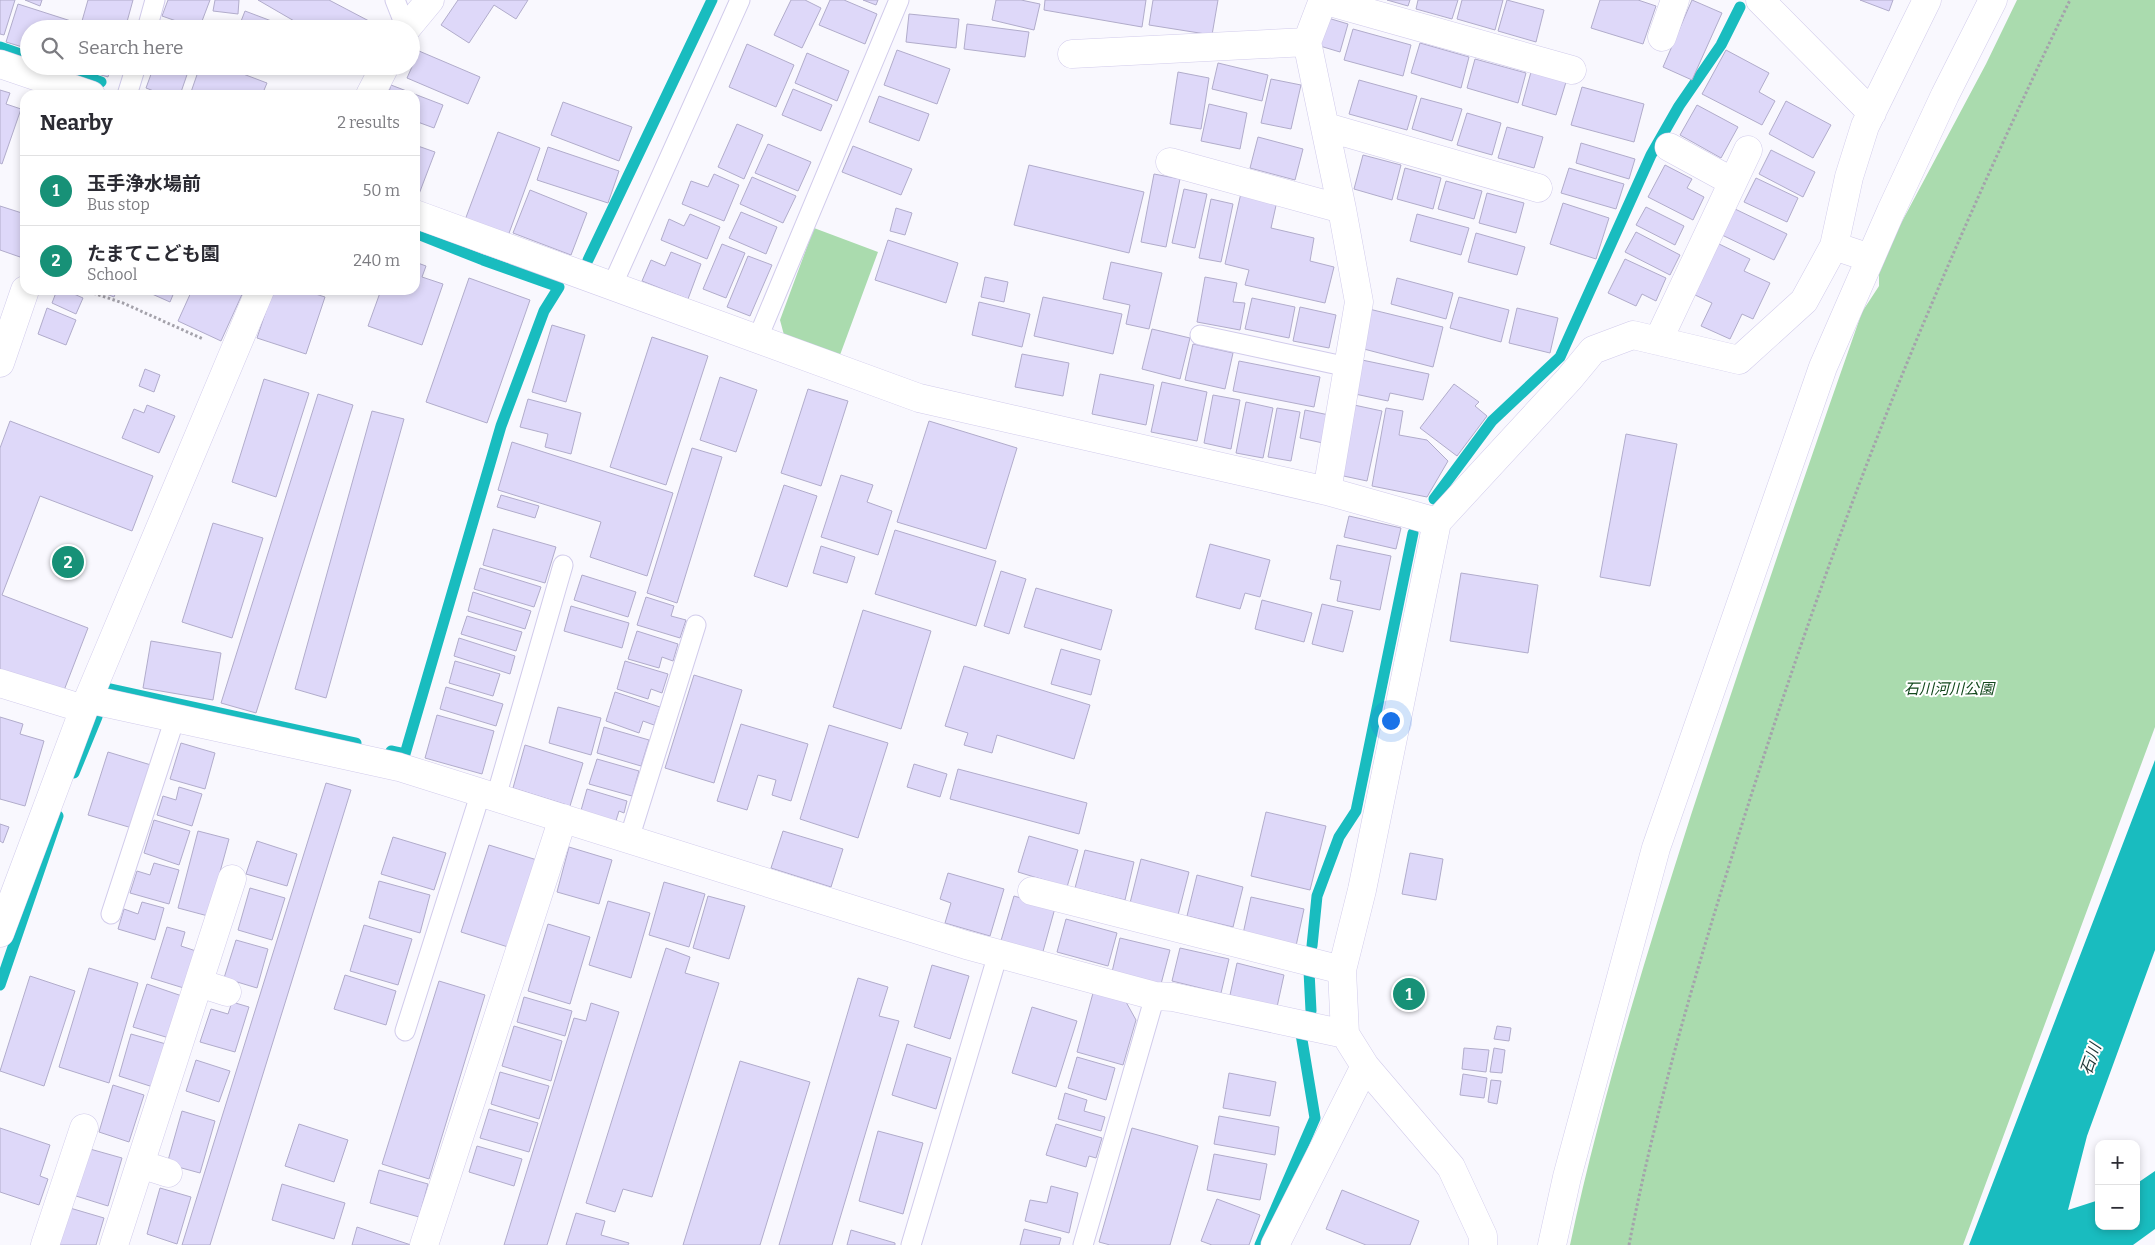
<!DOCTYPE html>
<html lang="en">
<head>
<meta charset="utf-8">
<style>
  :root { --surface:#fff; --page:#f7f7f7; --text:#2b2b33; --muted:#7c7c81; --line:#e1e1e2; --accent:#179177 }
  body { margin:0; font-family:Bitter,"Noto Sans JP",serif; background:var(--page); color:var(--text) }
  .controls { position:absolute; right:15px; bottom:15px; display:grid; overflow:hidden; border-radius:10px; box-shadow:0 2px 8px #0003 }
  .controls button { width:45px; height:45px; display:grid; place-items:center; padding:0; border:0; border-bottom:1px solid var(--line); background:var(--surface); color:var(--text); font:25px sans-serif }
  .you { position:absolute; left:1390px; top:720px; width:18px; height:18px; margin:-12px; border:4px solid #fff; border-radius:50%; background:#1a73e8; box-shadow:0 0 0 8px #1a73e833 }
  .badge { display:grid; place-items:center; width:32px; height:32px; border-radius:50%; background:var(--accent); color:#fff; font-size:16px; font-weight:700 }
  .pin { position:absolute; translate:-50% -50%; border:2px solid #fff; box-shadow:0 1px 5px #0006 }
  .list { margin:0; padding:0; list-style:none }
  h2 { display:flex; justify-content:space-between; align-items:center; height:65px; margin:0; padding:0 20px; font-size:21px }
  h2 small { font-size:16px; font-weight:400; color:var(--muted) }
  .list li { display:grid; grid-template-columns:32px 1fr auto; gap:15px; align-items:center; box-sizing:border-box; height:70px; padding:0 20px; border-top:1px solid var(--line) }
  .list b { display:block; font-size:19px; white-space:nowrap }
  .list p { margin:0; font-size:16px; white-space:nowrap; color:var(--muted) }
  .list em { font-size:16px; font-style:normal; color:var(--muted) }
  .icon { flex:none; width:28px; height:28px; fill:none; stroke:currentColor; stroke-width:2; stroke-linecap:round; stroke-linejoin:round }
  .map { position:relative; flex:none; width:2155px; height:1245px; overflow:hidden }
  .search { position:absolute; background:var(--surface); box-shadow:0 2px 8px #0003; left:20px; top:20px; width:400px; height:55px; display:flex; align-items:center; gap:12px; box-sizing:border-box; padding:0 18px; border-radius:28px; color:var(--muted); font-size:19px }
  .panel { position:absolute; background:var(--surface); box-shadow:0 2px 8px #0003; left:20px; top:90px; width:400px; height:205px; border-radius:15px }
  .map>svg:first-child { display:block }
</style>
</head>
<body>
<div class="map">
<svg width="2155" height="1245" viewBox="0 0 2155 1245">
  <rect width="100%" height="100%" fill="#f9f8fe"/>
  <!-- green -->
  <path fill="#aadbae" d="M2017,0h138v727l-192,518h-393c31,-146 76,-289 121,-430 55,-168 112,-336 171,-503l17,-26v-12l19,-45 88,-165z
    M814,228l64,24 -38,103 -56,-20 -4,-15z"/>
  <!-- water -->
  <path fill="#19bcbf" d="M2155,760v190l-68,186 -19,74 31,-10v26h37v-42l19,-13v58l-22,16h-164z"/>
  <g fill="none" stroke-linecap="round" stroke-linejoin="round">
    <!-- stream -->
    <path stroke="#19bcbf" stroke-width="11" d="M0,47l29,10
      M55,66l46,16
      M588,260l124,-260
      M1434,499l58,-78 68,-64 91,-202 28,-49 42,-61 19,-38
      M111,689l245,54
      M391,751l14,3 96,-328 43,-115 15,-24 -76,-27 -68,-27
      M74,773l23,-56
      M1312,946l5,-50 22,-59 17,-26 57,-278
      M1309,971l2,40
      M0,985l58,-169
      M1260,1245l55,-127 -14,-84"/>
  </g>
  <!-- building -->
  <path fill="#ded8f9" stroke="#b1accb" d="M0,0h15l-11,35 -4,-1z
    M25,0h17l-2,6z
    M88,0h45l-8,29h-16l-27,-8z
    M168,0h42l-11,29 -37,-13z
    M215,0h24l-1,14 -25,-3z
    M258,0h71l40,21 4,8h-65z
    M458,0h70l-12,19 -22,-14 -25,38 -28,-18z
    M791,0h14l16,8 -19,40 -28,-13z
    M830,0h14l33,14 -12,30 -46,-19z
    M863,0h15l-2,5z
    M996,0h25l19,4 -6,26 -42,-10z
    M1045,0h101l-4,27 -98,-17z
    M1153,0h65l-6,35 -63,-10z
    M1387,0h23l-2,6z
    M1418,0h40l-6,19 -36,-10z
    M1462,0h41l-8,30 -38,-11z
    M1507,0l37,10 -8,32 -38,-11z
    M1600,0h38l18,6 -13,38 -52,-16z
    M1692,0l30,13 -30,67 -29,-13z
    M1860,0h33l-4,11z
    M18,4l53,17 -2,8h-40v20l-23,-7z
    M245,11l45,17 -52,1z
    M909,14l50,5 -3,29 -50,-6z
    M1328,18l20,6 -8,28 -20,-6z
    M967,24l62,8 -4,25 -61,-8z
    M78,25l13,4h-14z
    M1353,29l58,16 -8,31 -59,-16z
    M1420,43l49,14 -8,31 -50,-15z
    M747,44l47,21 -18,42 -47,-20z
    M897,50l53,19 -13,35 -53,-19z
    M1726,50l43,23 -10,19 16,9 -13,24 -60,-31z
    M419,51l61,26 -12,27 -61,-26z
    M807,53l42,18 -12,30 -42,-18z
    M1475,59l51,14 -8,30 -51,-15z
    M1218,63l50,12 -6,26 -50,-12z
    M71,66h40l-3,11z
    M154,66h36l-10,29h-16l-18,-7z
    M200,66h22l45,17 -5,12h-72z
    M1178,72l31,6 -8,51 -31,-5z
    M1531,72l35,10 -10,33 -34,-10z
    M1271,79l30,6 -10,44 -30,-6z
    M1359,80l58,16 -10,34 -58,-16z
    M391,85l52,20 -9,23 -19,-7v-26h-27z
    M1582,87l62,17 -10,38 -63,-17z
    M793,89l39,16 -11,26 -39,-16z
    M0,90l10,3 -4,11 15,5 -19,55 -2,-1z
    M879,96l50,18 -10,27 -50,-19z
    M1421,98l41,11 -10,32 -40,-12z
    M1786,101l45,24 -18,33 -44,-24z
    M563,102l69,25 -13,34 -68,-26z
    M1209,104l38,9 -7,36 -39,-8z
    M1697,105l41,22 -17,31 -41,-23z
    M1467,113l34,10 -9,32 -35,-10z
    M737,124l26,11 -19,44 -26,-12z
    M1507,127l36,10 -9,31 -36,-10z
    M498,132l42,16 -32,88 -43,-16z
    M1258,137l45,12 -8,31 -45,-12z
    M1581,143l54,16 -6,20 -53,-16z
    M768,144l43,18 -13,29 -43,-18z
    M415,145l20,7 -16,42 -4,-2z
    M853,146l59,23 -11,26 -59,-23z
    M548,147l71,24 -11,32 -71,-23z
    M1771,150l44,22 -12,25 -44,-23z
    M1363,155l38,10 -9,35 -38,-11z
    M1029,165l115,27 -15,61 -115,-28z
    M1665,165l27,14 -5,9 17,9 -11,23 -45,-23z
    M1405,168l36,10 -8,31 -36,-10z
    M1569,168l55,16 -8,25 -55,-16z
    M714,174l25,11 -15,36 -42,-17 9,-23 17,6z
    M1154,174l26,5 -14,68 -25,-5z
    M752,177l44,19 -13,27 -43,-19z
    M1756,178l42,20 -11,24 -43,-20z
    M1446,181l36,10 -8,28 -36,-10z
    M1184,189l23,5 -12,54 -23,-5z
    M530,190l57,23 -16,42 -58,-22z
    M1241,193l36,8 -6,27 43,10 -4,23 24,6 -9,36 -80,-18 4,-15 -24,-6z
    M1487,193l37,10 -8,30 -37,-10z
    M1211,199l22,5 -12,58 -22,-4z
    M1563,203l46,15 -13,41 -46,-15z
    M0,206l25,8v28l-5,15 -20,-7z
    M1646,207l38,19 -9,19 -39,-20z
    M896,208l16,5 -7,22 -15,-4z
    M1735,209l52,25 -13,26 -52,-25z
    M741,212l36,15 -11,27 -37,-16z
    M690,214l30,13 -13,32 -46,-19 8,-21 15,7z
    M1417,214l52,14 -8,27 -51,-14z
    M1636,232l44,23 -10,20 -45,-23z
    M1476,233l49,14 -8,28 -49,-13z
    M888,240l70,23 -12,40 -71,-23z
    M1717,243l33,16 -6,12 26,12 -17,36 -11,-5 -12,25 -29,-13 11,-23 -19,-9z
    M722,244l23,9 -19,45 -23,-9z
    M671,252l30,12 -13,35 -46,-18 9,-21 14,6z
    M748,256l24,9 -22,51 -23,-9z
    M1625,259l41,19 -10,23 -14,-7 -6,12 -28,-13z
    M415,262l11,4 -4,11 21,7 -21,61 -54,-19 13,-36h34z
    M1111,262l51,11 -13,56 -23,-5 4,-19 -27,-6z
    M985,277l23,5 -4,20 -23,-5z
    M1205,277l32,6 -4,19 12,1 -5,27 -43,-8z
    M469,278l61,22 -43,123 -61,-21z
    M1397,278l56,15 -7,26 -55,-15z
    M57,290h8l18,8 -7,16 -24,-11z
    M96,290h21l-3,7z
    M143,290h32l-5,12z
    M192,290h52l-23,51 -43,-20z
    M273,290h30l22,7 -19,57 -49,-16z
    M334,290h11l-2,4z
    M1043,297l79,17 -9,40 -79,-18z
    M1459,297l50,13 -8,32 -51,-14z
    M1252,298l43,9 -6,31 -44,-9z
    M979,302l51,12 -8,33 -50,-12z
    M1300,307l36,8 -7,33 -36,-7z
    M47,308l29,12 -10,25 -28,-11z
    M1517,308l41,10 -8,35 -41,-10z
    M1369,309l74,18 -10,40 -73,-19z
    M552,325l33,10 -19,67 -34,-10z
    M1152,329l38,9 -10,41 -38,-10z
    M652,337l56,19 -42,129 -56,-18z
    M1193,344l40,9 -8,36 -40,-9z
    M1022,354l47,9 -6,33 -48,-9z
    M1362,360l67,14 -6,26 -33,-7 -2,8 -33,-7z
    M1239,361l81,16 -6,30 -81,-16z
    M145,369l15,6 -6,17 -15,-6z
    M1100,374l54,11 -8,40 -54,-11z
    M720,377l37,13 -21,62 -36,-12z
    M264,379l45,14 -33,104 -44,-15z
    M1162,382l45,10 -10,49 -46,-9z
    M1454,384l25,18 -4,4 12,10 -30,40 -37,-28z
    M808,389l40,12 -27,85 -40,-13z
    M318,394l35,11 -97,308 -35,-10z
    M1213,395l27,5 -9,49 -27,-6z
    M528,399l53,14 -10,41 -26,-7 3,-13 -28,-7z
    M1246,402l27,6 -10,50 -27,-5z
    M147,405l28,11 -16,37 -37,-15 12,-29 10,4z
    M1354,405l28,6 -15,70 -28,-6z
    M1277,408l23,4 -9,49 -23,-4z
    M1386,408l17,3 -4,24 28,5 21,21 -21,36 -55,-11z
    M1305,410l24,5 -6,28 -23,-5z
    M372,411l32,8 -78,279 -31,-9z
    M10,421l143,55 -21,55 -92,-35 -38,99 86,33 -25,65 -63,-24v-221z
    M929,421l88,27 -31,101 -89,-27z
    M1626,434l51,10 -27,142 -50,-9z
    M512,442l161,51 -26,83 -57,-19 11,-35 -103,-32z
    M692,448l30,9 -45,146 -30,-10z
    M841,475l32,10 -6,17 25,9 -14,44 -57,-18z
    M784,485l33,11 -30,91 -33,-11z
    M501,495l38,11 -4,12 -38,-11z
    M1349,516l52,12 -5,21 -52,-12z
    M213,523l50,15 -31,100 -50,-16z
    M493,529l63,18 -11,36 -62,-18z
    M895,530l101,31 -20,65 -101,-32z
    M1210,544l60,16 -10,37 -15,-4 -5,16 -44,-12z
    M1337,545l54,11 -11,54 -43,-9 4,-20 -11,-2z
    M821,546l34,11 -8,26 -34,-10z
    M480,568l61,19 -7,20 -60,-18z
    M1001,571l25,8 -17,55 -25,-8z
    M1461,573l77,12 -10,68 -78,-12z
    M582,575l54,17 -8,25 -54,-17z
    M1036,588l76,22 -11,40 -77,-23z
    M473,592l58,19 -6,18 -57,-18z
    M646,597l28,9 -3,10 15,4 -6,18 -43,-13z
    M1262,600l50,13 -8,29 -49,-13z
    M1322,604l31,7 -10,41 -31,-8z
    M571,606l58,17 -7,25 -58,-17z
    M863,610l68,21 -30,98 -68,-22z
    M467,616l55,16 -6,19 -55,-17z
    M637,631l41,13 -5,17 -11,-4 -3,11 -31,-9z
    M459,638l56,18 -5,18 -56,-18z
    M151,641l70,12 -8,47 -70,-12z
    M1061,649l39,11 -9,35 -40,-11z
    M455,661l45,13 -7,22 -44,-13z
    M625,661l43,13 -6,19 -11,-4 -3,10 -31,-10z
    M964,666l126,39 -16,54 -77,-24 -5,18 -28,-8 4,-12 -23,-7z
    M694,675l48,15 -28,93 -49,-15z
    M446,687l57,17 -7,22 -56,-17z
    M615,692l45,15 -6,18 -11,-4 -4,12 -33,-12z
    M558,707l43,11 -10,37 -42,-12z
    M437,715l57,16 -12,43 -57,-16z
    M0,717l23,7 -3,10 24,7 -19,65 -25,-7z
    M741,724l67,20 -17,57 -19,-6 4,-15 -18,-5 -11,35 -30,-9z
    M829,725l59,18 -30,95 -58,-19z
    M604,727l45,13 -8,26 -44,-13z
    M181,743l34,10 -10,36 -35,-10z
    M525,745l58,18 -13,43 -57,-18z
    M108,752l43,13 -19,63 -44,-13z
    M597,759l42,12 -7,25 -43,-12z
    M914,764l33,10 -7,23 -33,-10z
    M958,769l129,34 -8,31 -129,-35z
    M326,783l25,7 -141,455h-28z
    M179,787l23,7 -10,32 -35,-11 6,-19 13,4z
    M587,789l40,12 -3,12 -5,-2 -4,13 -35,-10z
    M1266,812l60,14 -16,64 -59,-14z
    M154,820l36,11 -11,34 -35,-12z
    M0,824l9,3 -6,16 -3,-2z
    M198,831l31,8 -21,77 -30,-8z
    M783,831l60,18 -12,38 -60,-19z
    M1029,836l49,14 -11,37 -49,-15z
    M393,837l53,16 -12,37 -53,-16z
    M257,841l40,13 -10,32 -41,-12z
    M489,845l48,15 -29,87 -47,-15z
    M569,847l43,13 -13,44 -42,-12z
    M1085,850l49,12 -9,38 -50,-12z
    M1410,853l33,6 -7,41 -34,-6z
    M1141,859l48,13 -11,43 -48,-12z
    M154,863l25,7 -10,34 -39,-11 7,-22 13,4z
    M948,873l56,16 -14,47 -45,-13 6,-20 -11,-4z
    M1197,875l46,12 -10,40 -46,-11z
    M379,881l51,14 -10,38 -51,-15z
    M664,882l41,12 -16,53 -40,-12z
    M250,888l35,10 -13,42 -34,-10z
    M708,896l37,10 -16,53 -36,-11z
    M1014,896l41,12 -13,47 -42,-11z
    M1251,897l53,12 -8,37 -53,-12z
    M608,901l42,12 -19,65 -42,-13z
    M142,902l22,6 -9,32 -37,-11 6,-20 14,5z
    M1066,919l51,14 -9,33 -51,-14z
    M548,924l42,13 -20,67 -42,-13z
    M364,925l48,14 -14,46 -48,-14z
    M167,927l18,5 -4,14 18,6 -12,37 -36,-11z
    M1120,938l50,12 -9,34 -49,-12z
    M236,940l32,9 -11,39 -33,-10z
    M666,948l24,9 -5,16 34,10 -67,214 -29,-8 -8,23 -29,-9z
    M1180,948l49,11 -8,34 -49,-12z
    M1237,963l47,12 -7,32 -47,-12z
    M932,965l37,11 -19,63 -36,-12z
    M89,968l49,15 -29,100 -50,-16z
    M345,975l51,16 -10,34 -52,-16z
    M30,976l45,15 -31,95 -44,-15z
    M858,978l30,9 -9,29 20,5 -67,224h-53z
    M439,981l46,14 -56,184 -47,-15z
    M147,984l35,12 -13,42 -36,-11z
    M1093,993l33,9 10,18 -13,45 -46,-13z
    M524,997l48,14 -7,25 -48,-14z
    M232,1002l17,5 -14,45 -35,-10 11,-33 17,5z
    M591,1003l28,9 -72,233h-43l70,-227 12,3z
    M1032,1007l45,14 -21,66 -44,-14z
    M514,1026l48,15 -11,40 -49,-15z
    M1497,1026l14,2 -2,13 -15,-2z
    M131,1034l35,10 -13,43 -34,-11z
    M907,1044l44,14 -15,51 -44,-14z
    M1464,1048l25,2 -3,22 -24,-3z
    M1494,1048l11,2 -3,23 -12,-1z
    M1077,1057l38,11 -9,32 -38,-12z
    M196,1060l34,11 -11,31 -33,-11z
    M740,1061l70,21 -50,163h-77z
    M500,1072l49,14 -10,33 -48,-15z
    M1229,1073l47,9 -6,34 -47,-8z
    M1463,1074l24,4 -3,20 -24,-3z
    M1491,1080l10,1 -4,23 -9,-2z
    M113,1085l31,10 -15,47 -30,-10z
    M1065,1093l22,7 -3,11 21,6 -4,14 -43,-12z
    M489,1109l49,14 -9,29 -49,-14z
    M182,1111l33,10 -15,52 -33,-9z
    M1219,1116l60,11 -4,28 -61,-11z
    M299,1124l49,16 -14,42 -49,-16z
    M1056,1124l46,14 -6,20 -7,-2 -3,11 -40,-12z
    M0,1128l50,17 -10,31 8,3 -9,26 -39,-13z
    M1132,1128l66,18 -28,99h-60l-11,-3z
    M878,1131l45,12 -20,71 -44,-13z
    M477,1146l45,13 -8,27 -45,-14z
    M90,1149l32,9 -14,48 -32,-10z
    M1214,1154l53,10 -7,36 -53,-10z
    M379,1170l49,14 -9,33 -49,-14z
    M282,1184l63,19 -11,36 -62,-19z
    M1051,1186l27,7 -9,40 -44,-12 5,-21 17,3z
    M160,1188l31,9 -14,47 -30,-10z
    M1342,1190l77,31 -9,24h-44l-40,-16z
    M1217,1199l43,16 -11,30h-37l-11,-4z
    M70,1208l34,10 -8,27h-37z
    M576,1213l29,8 -4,14 28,8 -1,2h-62z
    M357,1227l54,18h-59z
    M1024,1229l37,9 -2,7h-39z
    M851,1230l44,13v2h-48z"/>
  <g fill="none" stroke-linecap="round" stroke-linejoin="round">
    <!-- lane casing -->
    <g stroke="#d1cbeb" stroke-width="21">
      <path id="lane" d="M395,0l11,28
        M147,29l8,-29
        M127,95l9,-29
        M612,286l128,-286
        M1200,335l148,32
        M757,340l142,-340
        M496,797l67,-232
        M629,839l67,-214
        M111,914l64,-196
        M405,1031l76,-239
        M911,1245l87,-291
        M1083,1245l72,-249"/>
    </g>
    <!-- street casing -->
    <g stroke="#d1cbeb" stroke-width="29">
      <path id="street" d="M1323,0l-16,42 35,167 17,93 -32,189
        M1323,0l249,70
        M1760,0l112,113
        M406,29l24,-29
        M1662,37l13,-37
        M1072,54l235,-12
        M0,64l91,31
        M370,95l15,-29
        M1326,127l212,61
        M1669,147l64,35
        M1170,162l172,47
        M415,214l504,184 408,93 110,31 -75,368 -20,80 3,64 20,32 86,101 32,69v9
        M1834,246l15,-69 16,-51 62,-126
        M1658,341l90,-191
        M0,363l25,-73
        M1437,522l132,-143 24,-29 40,-15 106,25 65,-59 30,-55 36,12
        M0,683l84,26
        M88,699l311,68 567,178 189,51 18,1 172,37
        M1032,891l310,79
        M0,933l84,-224 176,-419
        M199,983l28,9
        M140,1164l28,9
        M45,1245l39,-117
        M114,1245l118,-366
        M424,1245l139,-427
        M1275,1245l90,-179"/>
    </g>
    <!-- secondary casing -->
    <g stroke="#d1cbeb" stroke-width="29">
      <path id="secondary" d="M1552,1245l15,-68 89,-329 167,-481 68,-156 54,-116 48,-95"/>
    </g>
    <!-- path -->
    <path stroke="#a4a2ab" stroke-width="3" stroke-dasharray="2.5 2.5" stroke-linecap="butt" d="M84,290l39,13 80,36
      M1629,1245c28,-144 70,-284 114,-424 54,-171 114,-341 184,-506 45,-107 93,-211 143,-315"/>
    <!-- lane -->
    <use href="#lane" stroke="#fff" stroke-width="19"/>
    <!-- street -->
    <use href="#street" stroke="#fff" stroke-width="28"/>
    <!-- secondary -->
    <use href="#secondary" stroke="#fff" stroke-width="28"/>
  </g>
  <g text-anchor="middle" stroke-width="4" stroke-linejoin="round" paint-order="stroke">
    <!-- park labels -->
    <g font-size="15" font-style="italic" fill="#13481d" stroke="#fff">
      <text x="1949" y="694">石川河川公園</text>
    </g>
    <!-- water labels -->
    <g font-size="16" font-style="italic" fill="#1d3535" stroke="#fff">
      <text transform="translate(2090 1059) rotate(-71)" y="6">石川</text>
    </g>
  </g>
</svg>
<div class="controls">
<button>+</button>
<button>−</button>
</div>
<div class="you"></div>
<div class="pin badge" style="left:1409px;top:994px">1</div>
<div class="pin badge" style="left:68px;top:562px">2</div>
<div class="search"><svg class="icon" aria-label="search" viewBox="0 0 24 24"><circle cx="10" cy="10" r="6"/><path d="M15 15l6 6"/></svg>Search here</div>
<section class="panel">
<h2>Nearby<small>2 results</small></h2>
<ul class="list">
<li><span class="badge">1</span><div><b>玉手浄水場前</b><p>Bus stop</p></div><em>50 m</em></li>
<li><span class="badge">2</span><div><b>たまてこども園</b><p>School</p></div><em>240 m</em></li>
</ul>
</section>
</div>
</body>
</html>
